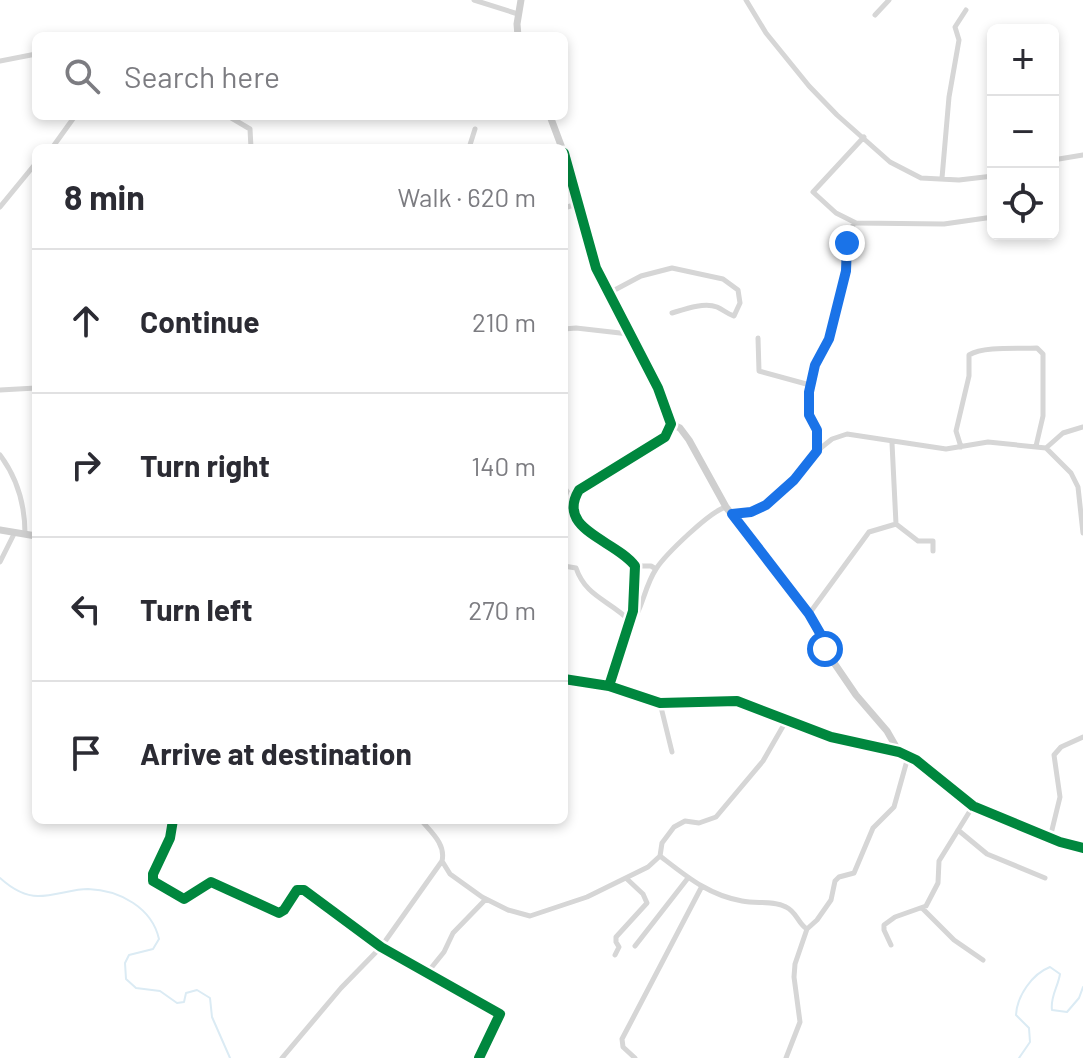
<!DOCTYPE html>
<html lang="en">
<head>
<meta charset="utf-8">
<style>
  :root { --surface:#fff; --page:#f7f7f7; --text:#2b2b33; --muted:#7c7c81; --line:#e1e1e2 }
  body { margin:0; font-family:Barlow,sans-serif; background:var(--page); color:var(--text) }
  .controls { position:absolute; right:24px; top:24px; display:grid; overflow:hidden; border-radius:12px; box-shadow:0 4px 12px #0003 }
  .controls button { width:72px; height:72px; display:grid; place-items:center; padding:0; border:0; border-bottom:2px solid var(--line); background:var(--surface); color:var(--text); font:40px sans-serif }
  .stop { position:absolute; width:24px; height:24px; margin:-18px; border:6px solid #1a73e8; border-radius:50%; background:#fff }
  .stop.end { background:#1a73e8; border-color:#fff; box-shadow:0 2px 8px #0008 }
  .list { margin:0; padding:0; list-style:none }
  h2 { display:flex; justify-content:space-between; align-items:center; height:104px; margin:0; padding:0 32px; font-size:34px }
  h2 small { font-size:26px; font-weight:400; color:var(--muted) }
  .list li { display:grid; grid-template-columns:52px 1fr auto; gap:24px; align-items:center; box-sizing:border-box; height:144px; padding:0 32px; border-top:2px solid var(--line) }
  .list b { display:block; font-size:30px; white-space:nowrap }
  .list em { font-size:26px; font-style:normal; color:var(--muted) }
  .icon { flex:none; width:44px; height:44px; fill:none; stroke:currentColor; stroke-width:2; stroke-linecap:round; stroke-linejoin:round }
  .map { position:relative; flex:none; width:1083px; height:1058px; overflow:hidden }
  .search { position:absolute; background:var(--surface); box-shadow:0 4px 12px #0003; left:32px; top:32px; width:536px; height:88px; display:flex; align-items:center; gap:20px; box-sizing:border-box; padding:0 28px; border-radius:12px; color:var(--muted); font-size:30px }
  .panel { position:absolute; background:var(--surface); box-shadow:0 4px 12px #0003; left:32px; top:144px; width:536px; height:680px; border-radius:12px }
  .map>svg:first-child { display:block }
</style>
</head>
<body>
<div class="map">
<svg width="1083" height="1058" viewBox="0 0 1083 1058">
  <rect width="100%" height="100%" fill="#fff"/>
  <g fill="none" stroke-linecap="round" stroke-linejoin="round">
    <!-- stream -->
    <path stroke="#dbebf4" stroke-width="2" d="M0,878c11,10 23,18 38,18 17,0 34,-7 50,-7 32,1 64,19 71,50l-6,10 -24,6 -4,8 1,16 10,9 24,3 17,12 7,-1 2,-9 11,-3 13,8 2,19 18,41
      M1019,1058l11,-16 -1,-14 -13,-13c1,-19 16,-41 34,-48l10,7c-2,13 -10,23 -8,36l15,2 12,-14 4,-11"/>
    <!-- street -->
    <path stroke="#d6d6d6" stroke-width="5" d="M474,0l44,14
      M746,0l20,33 43,53 28,29 53,47 31,16 38,2 34,-4
      M875,15l14,-15
      M0,61l36,-7
      M228,116l22,13 1,19
      M864,137l-51,55 23,21 20,10 88,1 49,-7
      M52,148l23,-32
      M469,148l6,-19
      M1053,160l30,-5
      M942,178l7,-81 10,-57 -4,-13 11,-17
      M0,207l36,-44
      M564,208l13,-4
      M609,293l32,-17 31,-8 51,11 15,11 2,13 -6,13c-7,-2 -10,-6 -17,-9 -13,-5 -32,2 -45,6
      M564,329l12,-1 53,6
      M758,338l1,33 51,14
      M0,390l36,-2
      M892,443l4,81 22,17h15v10
      M961,447l-5,-16 13,-55v-21c15,-9 50,-6 68,-7l6,6v62l-7,30
      M1046,448l17,-15 20,-6
      M817,450v-20l-8,-15v-23l6,-27 14,-26 17,-68 1,-28 7,-21
      M0,455c18,24 25,49 25,79
      M564,487l9,13
      M564,512l8,-6
      M732,514l19,-2 15,-7 28,-25 28,-33 10,-8 15,-5 99,15 42,-7 58,6 25,25 7,14 5,46
      M0,562l15,-30
      M564,566l12,2c10,29 33,32 54,53
      M635,566h16l5,3
      M809,614l60,-82 27,-8
      M630,626c13,-17 14,-39 26,-57 9,-14 54,-58 70,-62
      M609,686l24,-75 2,-45c-19,-26 -80,-36 -56,-76l86,-53 6,-13
      M660,703l12,49
      M173,820l-3,18 -17,36v7l31,18 27,-17 68,31 5,-3 13,-20h7l77,57 119,67 -21,44
      M958,830l29,24 58,24
      M1050,838l10,-41 -6,-42 7,-8 22,-10
      M660,856c26,20 48,39 82,45 15,3 31,-1 44,6 11,5 12,17 21,22
      M442,861l8,13 32,23 26,13 22,6 57,-19 61,-30 12,-11 2,-13 12,-16 11,-6 14,2 17,-6 47,-56 23,-40
      M923,909l31,31 29,20
      M891,945l-7,-15v-5l11,-8 31,-11 12,-23 1,-22 34,-55
      M635,946l53,-68
      M615,955l4,-8 -3,-5v-5l31,-34 -4,-9 -16,-15
      M427,973l17,-21 9,-19 33,-34
      M282,1058l59,-70 40,-41 61,-86c4,-17 -11,-29 -21,-41
      M635,1058l-12,-11 -1,-8 79,-151
      M786,1058l14,-36 -6,-45 1,-13 12,-35 10,-9 14,-20 4,-19 4,-4 15,-4 19,-45 21,-21 14,-50"/>
    <!-- secondary -->
    <path stroke="#cfcfcf" stroke-width="7" d="M518,36l-1,-12 4,-24
      M550,116l12,32
      M564,153l32,115 74,149
      M671,424l9,4 9,12 37,67 83,107 19,40 28,41 31,36 12,21
      M0,530l36,6
      M564,679l45,7 51,17 77,-2 94,36 68,15 17,8 57,46 87,36 23,6"/>
    <!-- cycleway casing -->
    <g stroke="#fff" stroke-width="15">
      <path id="cycleway" d="M564,153l32,115 62,120 13,36 -6,13 -86,53c-24,40 37,50 56,76l-2,45 -24,75
        M564,679l45,7 51,17 77,-2 94,36 68,15 17,8 57,46 87,36 23,6
        M173,820l-3,18 -17,36v7l31,18 27,-17 68,31 5,-3 13,-20h7l77,57 119,67 -21,44"/>
    </g>
    <!-- cycleway -->
    <use href="#cycleway" stroke="#00873e" stroke-width="10"/>
  </g>
  <g fill="none" stroke-linecap="round" stroke-linejoin="round">
    <!-- route -->
    <path stroke="#1a73e8" stroke-width="10" d="M825,649l-1,-9 -15,-26 -77,-100 19,-2 15,-7 28,-25 23,-29v-21l-8,-15v-23l6,-27 14,-26 17,-68 1,-28"/>
  </g>
</svg>
<div class="controls">
<button>+</button>
<button>−</button>
<button><svg class="icon" aria-label="locate" viewBox="0 0 24 24"><circle cx="12" cy="12" r="6"/><path d="M12 2v4M12 18v4M2 12h4M18 12h4"/></svg></button>
</div>
<div class="stop" style="left:825px;top:649px"></div>
<div class="stop end" style="left:847px;top:243px"></div>
<div class="search"><svg class="icon" aria-label="search" viewBox="0 0 24 24"><circle cx="10" cy="10" r="6"/><path d="M15 15l6 6"/></svg>Search here</div>
<section class="panel">
<h2>8 min<small>Walk · 620 m</small></h2>
<ul class="list">
<li><svg class="icon" aria-label="ahead" viewBox="0 0 24 24"><path d="M12 20V5M6 11l6-6 6 6"/></svg><div><b>Continue</b></div><em>210 m</em></li>
<li><svg class="icon" aria-label="right" viewBox="0 0 24 24"><path d="M7 20v-9h11M14 6l5 5-5 5"/></svg><div><b>Turn right</b></div><em>140 m</em></li>
<li><svg class="icon" aria-label="left" viewBox="0 0 24 24"><path d="M17 20v-9H6M10 6l-5 5 5 5"/></svg><div><b>Turn left</b></div><em>270 m</em></li>
<li><svg class="icon" aria-label="arrive" viewBox="0 0 24 24"><path d="M6 21V4h12l-3 4 3 4H6"/></svg><div><b>Arrive at destination</b></div></li>
</ul>
</section>
</div>
</body>
</html>
